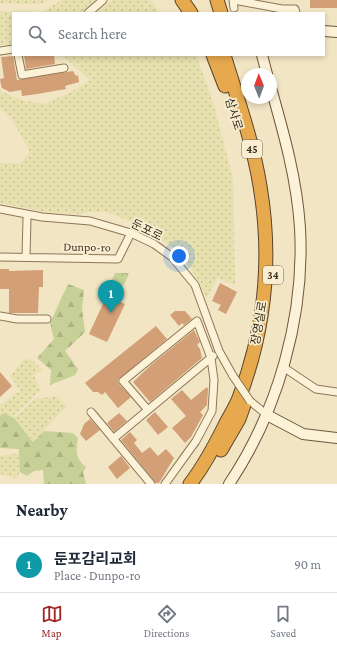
<!DOCTYPE html>
<html lang="en">
<head>
<meta charset="utf-8">
<style>
  :root { --surface:#fff; --page:#f2f2f3; --text:#1f2937; --muted:#747a83; --line:#e0e1e3; --accent:#a02724 }
  body { margin:0; font-family:"Crimson Pro","Noto Sans KR",serif; background:var(--page); color:var(--text) }
  .compass { position:absolute; left:241px; top:68px; width:36px; height:36px; border-radius:50%; background:var(--surface); box-shadow:0 2px 6px #0003; rotate:359deg }
  .you { position:absolute; left:179px; top:256px; width:14px; height:14px; margin:-10px; border:3px solid #fff; border-radius:50%; background:#1a73e8; box-shadow:0 0 0 6px #1a73e833 }
  .badge { display:grid; place-items:center; width:26px; height:26px; border-radius:50%; background:var(--accent); color:#fff; font-size:13px; font-weight:700 }
  .pin { position:absolute; translate:-50% -33px; filter:drop-shadow(0 1px 2px #0008) }
  .pin::after { content:''; position:absolute; top:21px; width:14px; height:12px; background:inherit; clip-path:polygon(0 0,100% 0,50% 100%) }
  .list { margin:0; padding:0; list-style:none }
  h2 { display:flex; justify-content:space-between; align-items:center; height:52px; margin:0; padding:0 16px; font-size:17px }
  h2 small { font-size:13px; font-weight:400; color:var(--muted) }
  .list li { display:grid; grid-template-columns:26px 1fr auto; gap:12px; align-items:center; box-sizing:border-box; height:56px; padding:0 16px; border-top:1px solid var(--line) }
  .list b { display:block; font-size:15px; white-space:nowrap }
  .list p { margin:0; font-size:13px; white-space:nowrap; color:var(--muted) }
  .list em { font-size:13px; font-style:normal; color:var(--muted) }
  .icon { flex:none; width:22px; height:22px; fill:none; stroke:currentColor; stroke-width:2; stroke-linecap:round; stroke-linejoin:round }
  .map { position:relative; flex:none; width:337px; height:484px; overflow:hidden }
  .search { position:absolute; background:var(--surface); box-shadow:0 2px 6px #0003; left:12px; right:12px; top:12px; height:44px; display:flex; align-items:center; gap:10px; box-sizing:border-box; padding:0 14px; border-radius:0px; color:var(--muted); font-size:15px }
  .sheet { height:108px; background:var(--surface) }
  nav { display:flex; justify-content:space-around; align-items:center; box-sizing:border-box; height:56px; border-top:1px solid var(--line); background:var(--surface); font-size:11px; color:var(--muted) }
  nav a { display:grid; justify-items:center; gap:2px }
  nav .on { color:var(--accent) }
  .map>svg:first-child { display:block }
</style>
</head>
<body>
<div class="map">
<svg width="337" height="484" viewBox="0 0 337 484">
  <defs>
    <pattern id="farmland-dots" width="8" height="8" patternUnits="userSpaceOnUse"><rect width="8" height="8" fill="#e7e0af"/><path d="M2 2h.1M6 6h.1" fill="none" stroke="#c7c096" stroke-width="1.8" stroke-linecap="round"/></pattern>
    <pattern id="forest-firs" width="22" height="20" patternUnits="userSpaceOnUse"><rect width="22" height="20" fill="#c7d096"/><path d="M5 1l3.5 6h-7zM16 11l3.5 6h-7z" fill="#acb381"/></pattern>
    <pattern id="park-crowns" width="20" height="18" patternUnits="userSpaceOnUse"><rect width="20" height="18" fill="#c7d096"/><path d="M2 6a3 3 0 1 1 6 0M12 15a3 3 0 1 1 6 0" fill="none" stroke="#acb381"/></pattern>
  </defs>
  <rect width="100%" height="100%" fill="#f1e5c3"/>
  <!-- farmland -->
  <path fill="url(#farmland-dots)" d="M0,0h46v2l-6,2 -40,-1z
    M62,0h36l-17,13h-68v32h-13v-34l42,1z
    M112,0h37l6,5 3,8h-63z
    M62,55h134l17,47 20,77 2,107 -17,-8 -12,20 -5,-13 -12,-19 -17,-19 -40,-25 -28,-11 -27,3 -32,-2 -45,-9v-40h21l9,-11 -18,-33 -12,-11v-17l21,9 23,4 27,-12 19,-12z
    M24,359l8,1 10,10 -8,5 6,15 -28,27 -9,-4 -3,3v-11l20,-14 -10,-15z
    M57,396l10,10 -34,36 -19,-24 21,-19z
    M20,453v19l-4,6 -16,-4v-18z"/>
  <!-- forest -->
  <path fill="url(#forest-firs)" d="M68,284l16,6 -2,19 3,23 -20,19 13,18 -3,6 -25,10 1,-15 -14,-12 17,-19 -4,-16z
    M3,413l11,5 19,24 11,-11 29,2 5,5c-2,13 -3,20 8,29l-3,5 3,12h-42l-1,-14 -9,1 -7,5 -7,-4 -1,-23 -19,-1v-32z"/>
  <!-- park -->
  <path fill="url(#park-crowns)" d="M115,273h14l-5,12 -3,1 -10,-4z"/>
  <!-- building -->
  <path fill="#d29f76" d="M310,0h27v8h-27z
    M24,55h30l1,9 -29,5z
    M13,56l4,24 56,-9 3,5 2,-1 1,7 -14,4 1,3 -29,5 -15,2 -1,-6 -11,2 -8,-4 -1,-3 -1,-6 4,-1 -3,-21z
    M0,269h9v2l34,-1v17h-4l-1,26h-29v-24h-9z
    M220,283l17,9 -11,22 -8,-4 3,-5 -9,-4z
    M110,289l10,4 -4,7 9,4 -18,38 -18,-8z
    M175,311h10l7,8 -8,6 -2,-2 -3,3 -9,-11z
    M156,326l11,13 -49,41 1,4 12,13 -13,11 -13,-16 -3,3 -4,-3h-5l-8,-9z
    M194,330l6,12 -3,3 3,4 2,9 -52,44 -17,-20 19,-18z
    M0,372l12,14 -12,11z
    M207,387l1,2 -1,16 -7,7 3,3 -12,22 -6,6 -13,-15 14,-12 -15,-17 11,-9 9,10z
    M155,412l13,15 -10,8 -12,-15z
    M119,413l8,8 -13,11 -7,-9z
    M90,419l10,11 -14,11 -6,-7 4,-10z
    M130,432l7,8 -3,3 8,10 8,-6 8,9 8,-7 8,9 -15,25h-3l-35,-43z
    M121,456l9,12 -13,11 -9,-12z"/>
  <g fill="none" stroke-linecap="round" stroke-linejoin="round">
    <!-- street casing -->
    <g stroke="#8d7658" stroke-width="9">
      <path id="street" d="M233,0l1,8
        M234,0l48,9h13l1,4
        M88,13l15,-13
        M0,51l13,-2
        M18,55l4,20 42,-7
        M0,209l42,8 48,4 41,12 23,11 18,13 23,28 24,66 14,25
        M0,257l118,2 13,-26
        M26,257l1,-39
        M0,316l17,3h30
        M283,367l33,22 21,3
        M250,401l17,14
        M148,410l-25,-29 74,-60 14,37 3,22 -2,31 -16,30 -31,43
        M91,412l60,72
        M113,439l100,-83"/>
    </g>
    <!-- secondary casing -->
    <g stroke="#6f573b" stroke-width="12">
      <path id="secondary" d="M324,31l13,1
        M262,55l5,19
        M267,415l36,19 34,4
        M229,484c49,-73 76,-168 71,-256 -3,-48 -16,-94 -29,-140"/>
    </g>
    <!-- highway casing -->
    <g stroke="#5a442d" stroke-width="15">
      <path id="highway" d="M182,0l9,13
        M217,0l4,13
        M213,55l12,31
        M221,450l18,-31 6,-17
        M190,484c14,-18 24,-37 34,-57 5,-10 11,-19 15,-29 26,-68 33,-141 21,-212 -7,-44 -23,-88 -36,-131"/>
    </g>
    <!-- street -->
    <use href="#street" stroke="#fbf2d7" stroke-width="7"/>
    <!-- secondary -->
    <use href="#secondary" stroke="#fbf2d7" stroke-width="10"/>
    <!-- highway -->
    <use href="#highway" stroke="#e6a94e" stroke-width="13"/>
    <!-- street-bridge casing -->
    <g stroke="#8d7658" stroke-width="9" stroke-linecap="butt">
      <path id="street-bridge" d="M233,376l17,25"/>
    </g>
    <!-- street-bridge -->
    <use href="#street-bridge" stroke="#fbf2d7" stroke-width="7"/>
  </g>
  <g text-anchor="middle" stroke-width="3.5" stroke-linejoin="round" paint-order="stroke">
    <!-- shield labels -->
    <g fill="#f8efd3" stroke="#746754" stroke-width="1">
      <rect x="242" y="140" width="20" height="18" rx="3"/>
      <rect x="263" y="266" width="20" height="18" rx="3"/>
    </g>
    <g font-size="11" font-weight="bold" fill="#3c2d1d">
      <text x="252" y="153">45</text>
      <text x="273" y="279">34</text>
    </g>
    <!-- street labels -->
    <g font-size="12" fill="#3c2d1d" stroke="#f8efd3">
      <text transform="translate(234 114) rotate(73)" y="4">삼사로</text>
      <text transform="translate(147 230) rotate(26)" y="4">둔포로</text>
      <text transform="translate(87 247) rotate(1)" y="4">Dunpo-ro</text>
      <text transform="translate(259 323) rotate(-80)" y="4">장영실로</text>
    </g>
  </g>
</svg>
<svg class="compass" viewBox="-18 -18 36 36"><path d="M0-13l5 13h-10z" fill="#e53935"/><path d="M0 13l5-13h-10z" fill="#747a83"/></svg>
<div class="you"></div>
<div class="pin badge" style="left:111px;top:313px;background:#0f9aa8">1</div>
<div class="search"><svg class="icon" aria-label="search" viewBox="0 0 24 24"><circle cx="10" cy="10" r="6"/><path d="M15 15l6 6"/></svg>Search here</div>
</div>
<section class="sheet">
<h2>Nearby<small></small></h2>
<ul class="list">
<li><span class="badge" style="background:#0f9aa8">1</span><div><b>둔포감리교회</b><p>Place · Dunpo-ro</p></div><em>90 m</em></li>
</ul>
</section>
<nav>
<a class="on"><svg class="icon" aria-label="map" viewBox="0 0 24 24"><path d="M3 6l6-2 6 2 6-2v14l-6 2-6-2-6 2zM9 4v14M15 6v14"/></svg>Map</a>
<a><svg class="icon" aria-label="directions" viewBox="0 0 24 24"><path d="M12 3l9 9-9 9-9-9zM9 14v-3h6M13 9l2 2-2 2"/></svg>Directions</a>
<a><svg class="icon" aria-label="saved" viewBox="0 0 24 24"><path d="M7 4h10v16l-5-4-5 4z"/></svg>Saved</a>
</nav>
</body>
</html>
